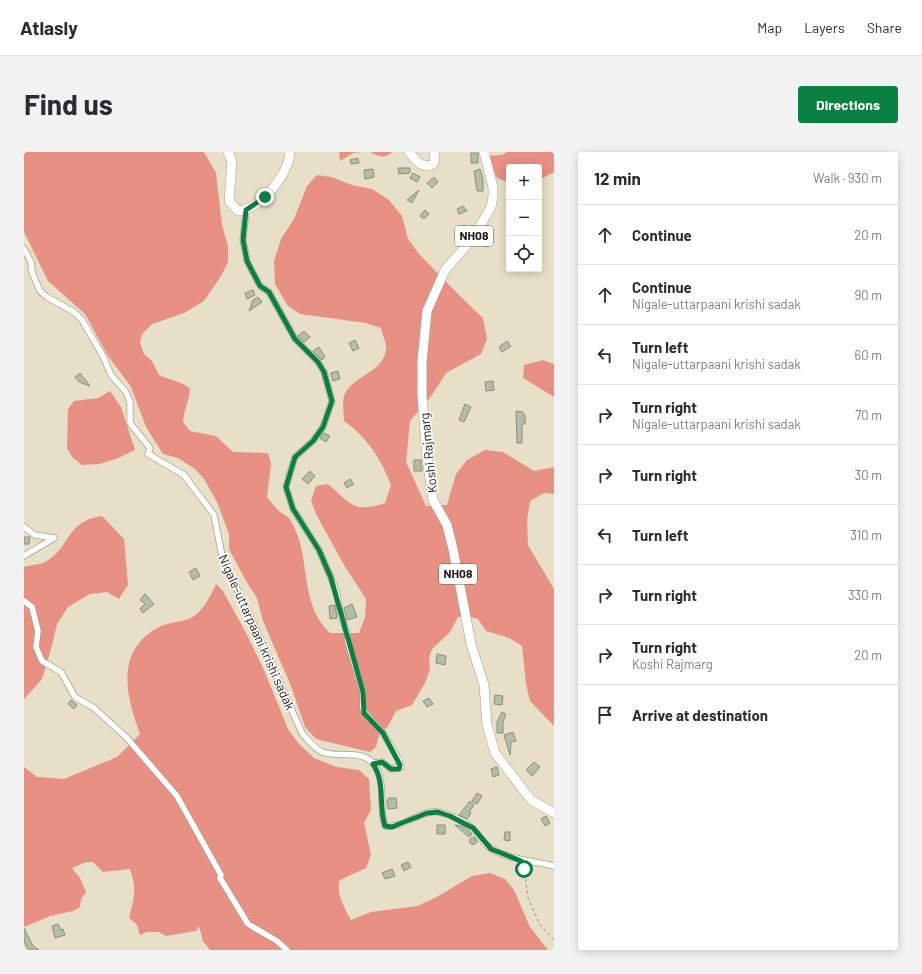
<!DOCTYPE html>
<html lang="en">
<head>
<meta charset="utf-8">
<style>
  :root { --surface:#fff; --page:#f2f2f3; --text:#2b2b33; --muted:#7c7c81; --line:#e1e1e2; --accent:#0b8043 }
  body { margin:0; font-family:Barlow,sans-serif; background:var(--page); color:var(--text) }
  .controls { position:absolute; right:12px; top:12px; display:grid; overflow:hidden; border-radius:4px; box-shadow:0 2px 10px #0003 }
  .controls button { width:36px; height:36px; display:grid; place-items:center; padding:0; border:0; border-bottom:1px solid var(--line); background:var(--surface); color:var(--text); font:20px sans-serif }
  .stop { position:absolute; width:12px; height:12px; margin:-9px; border:3px solid #0b8043; border-radius:50%; background:#fff }
  .stop.end { background:#0b8043; border-color:#fff; box-shadow:0 1px 4px #0008 }
  .list { margin:0; padding:0; list-style:none }
  h2 { display:flex; justify-content:space-between; align-items:center; height:52px; margin:0; padding:0 16px; font-size:17px }
  h2 small { font-size:13px; font-weight:400; color:var(--muted) }
  .list li { display:grid; grid-template-columns:26px 1fr auto; gap:12px; align-items:center; box-sizing:border-box; height:60px; padding:0 16px; border-top:1px solid var(--line) }
  .list b { display:block; font-size:15px; white-space:nowrap }
  .list p { margin:0; font-size:13px; white-space:nowrap; color:var(--muted) }
  .list em { font-size:13px; font-style:normal; color:var(--muted) }
  .icon { flex:none; width:22px; height:22px; fill:none; stroke:currentColor; stroke-width:2; stroke-linecap:round; stroke-linejoin:round }
  .map { position:relative; flex:none; width:530px; height:798px; overflow:hidden; border-radius:4px }
  header { display:flex; align-items:center; gap:24px; box-sizing:border-box; height:56px; padding:0 20px; background:var(--surface); border-bottom:1px solid var(--line) }
  header strong { font-size:19px }
  nav { display:flex; gap:22px; margin-inline-start:auto; font-size:14px }
  .intro { display:flex; align-items:center; justify-content:space-between; box-sizing:border-box; height:96px; padding:0 24px }
  h1 { margin:0; font-size:28px }
  .button { padding:10px 18px; border-radius:4px; background:var(--accent); color:#fff; font-size:14px; font-weight:700 }
  main { display:flex; gap:24px; padding:0 24px }
  aside { flex:1; background:var(--surface); border-radius:4px; box-shadow:0 2px 10px #0003 }
  .map>svg:first-child { display:block }
</style>
</head>
<body>
<header>
<strong>Atlasly</strong>
<nav><a>Map</a><a>Layers</a><a>Share</a></nav>
</header>
<div class="intro"><h1>Find us</h1><a class="button">Directions</a></div>
<main>
<div class="map">
<svg width="530" height="798" viewBox="0 0 530 798">
  <rect width="100%" height="100%" fill="#e8dfc8"/>
  <!-- forest -->
  <path fill="#e89084" d="M0,0h180l12,21 6,52 6,21v16l-7,14 -17,25 -20,12 -32,11 -10,10 -2,9 4,11 8,7 7,14c10,5 23,6 31,14 -1,12 -6,21 -7,33l7,9 26,5 17,16 35,1 3,11 -4,33c4,5 8,10 12,14 4,3 10,6 12,10 21,35 7,83 39,112h29l6,-16 1,-18 -22,-34 -27,-49 -6,-15 5,-15 12,-2c22,19 26,30 57,19l6,-18c-10,-26 -24,-48 -47,-64 0,-7 -2,-19 0,-25 7,-20 40,-23 42,-47 1,-6 -4,-15 -5,-21l-15,-5 -66,-9 -12,-8 -13,-22 -1,-23 7,-22 13,-20 13,-33 10,-11 14,2 21,8 20,4 17,11 13,16 6,23 11,15 42,43 22,21 4,21 -6,15 -35,19 -14,22 -22,26 -4,41 20,44 21,-1 9,-31 11,-14 18,-10 18,2 31,19 20,-4v27l-10,-1 -14,8 -3,20 1,24 26,44v137l-24,-25 -4,-17 -4,-38 -13,-8 -23,-7 -8,-12 -7,-2h-13l-8,15 -18,17 -3,9 1,11 -5,14 -13,22 -16,6 -8,15 -9,9 -3,12 -6,5 -54,-13 -11,-12 -14,-41 -28,-65 -6,-23 -11,-17 -17,-32v-15l-12,-32 -13,-23 -9,-10 -17,-11 -15,-4 -17,-27 -15,-40 -23,-31 -23,-42 -37,-33 -24,-49z
    M315,0h22l-8,1 -13,8z
    M346,0h22c-8,8 -13,4 -22,0z
    M483,0h47v20l-15,8v-13h-30v16l-12,-5 -10,-22 15,-1z
    M519,208l11,4v33l-31,-19 1,-13z
    M86,239l11,16 14,43 -19,9 -17,5 -17,1 -9,-7 -6,-10 1,-39 6,-8 24,-3z
    M78,364l22,23 4,46 -9,14 -12,-7 -17,2 -22,13 -11,17 -6,25 -9,30 -18,20v-132c6,-2 16,-2 21,-5 26,-14 20,-41 57,-46z
    M192,432l7,7 22,40 19,39 24,59 11,15 15,14 23,9 22,3 10,9 2,31 -7,13 7,32 -5,13 -26,12c-5,12 5,29 11,40l20,-8 46,-6 18,-8 37,-22 18,-3 15,6 9,11 16,37 18,23h-338l-7,-9 -4,-15 -3,5 -30,5 -7,-4h-12l-7,3 -3,-10 -8,-7c5,-19 8,-30 1,-49l-27,3 -10,-10h-7l-14,6 8,10 6,14 -5,7 -1,8 -7,4 -23,5 -26,11v-160l13,10 27,2 53,-22 23,-23c-15,-40 -25,-85 21,-108 10,-4 21,-4 30,-8 12,-6 20,-23 25,-34z"/>
  <!-- building -->
  <path fill="#b5bda6" stroke="#888f7a" d="M447,1h7v10h-7z
    M334,6l1,5 -8,1 -1,-4z
    M374,16h12v5l-11,1z
    M349,17l1,8 -9,2 -1,-9z
    M456,17l3,10v12h-6l-3,-20z
    M389,21l7,4 -3,5 -7,-4z
    M410,25l4,5 -6,6 -5,-5z
    M395,38l-7,13 -5,-3z
    M439,54l4,5 -8,3 -2,-5z
    M401,58l4,4 -5,5 -4,-3z
    M440,73l4,4 -6,6 -4,-3z
    M460,80l8,5 -6,10 -8,-5z
    M229,138l2,5 -8,4 -2,-6z
    M234,145l4,5 -13,9 4,-11z
    M280,179l6,6 -6,5 -6,-6z
    M331,188l4,8 -6,3 -4,-8z
    M483,189l4,5 -9,6 -3,-5z
    M295,195l6,10 -3,3 -9,-9z
    M314,219l2,8 -7,2 -2,-8z
    M56,221l10,13 -11,-4 -4,-5z
    M469,229l1,9 -8,1 -1,-9z
    M441,252l6,3 -7,15 -5,-2z
    M492,259l7,1 2,4v8h-3v19h-5z
    M300,281l6,3 -4,6 -6,-4z
    M390,308h7l1,11h-8z
    M286,319l5,5 -7,8 -6,-5z
    M326,327l4,5 -7,4 -3,-5z
    M0,385h6l-1,7h-5z
    M172,416l4,8 -7,4 -4,-8z
    M121,442l9,10 -11,9 -3,-4 5,-5 -5,-4z
    M328,452l5,13 -10,3 -3,-12z
    M311,453l2,13 -7,1 -1,-13z
    M413,502l9,2 -1,9 -9,-2z
    M471,543l8,1 -1,9 -8,-1z
    M405,546l4,6 -6,3 -4,-6z
    M47,548l6,5 -3,4 -6,-5z
    M478,560l4,2 -3,8v11h-6v-11z
    M489,580l3,9 -5,1 -1,13 -6,-20z
    M510,610l6,5 -8,9 -6,-6z
    M473,615l2,8 -6,2 -2,-8z
    M453,641l5,3 -5,8 -5,-3z
    M365,646h7l1,10 -9,1 -1,-9z
    M446,649l4,4 -5,7 2,1 -4,6 -8,-4z
    M522,664l4,7 -5,3 -4,-7z
    M413,673h8v9h-8z
    M431,673l7,1 10,8 -3,3z
    M481,680h5v9l-6,-1z
    M445.5 689a3.5 3.5 0 1 1 7 0a3.5 3.5 0 1 1-7 0Z
    M384,710l3,5 -7,4 -3,-6z
    M368,717l3,7 -10,3 -3,-6z
    M34,772l3,6 2,-1 2,6 -10,3 -3,-12z
    M0,776l9,18 6,4h-9l-3,-2 -3,-7z"/>
  <g fill="none" stroke-linecap="round" stroke-linejoin="round">
    <!-- minor casing -->
    <g stroke="#a8a08a" stroke-width="7">
      <path id="minor" d="M222,58l-3,30 4,21 13,25 9,6 26,47 23,23 6,10 8,29 -9,26 -10,14 -18,16 -9,30 7,22 26,41 12,28 6,16 4,23 6,15 1,10 15,50v16l2,5 18,20 16,27 2,7 -10,2 -9,-7 -9,1
        M0,97l7,13 1,10 8,19 7,6 27,15 8,8 21,36 8,19 15,17 4,10v21l20,25 -2,6 36,21 30,40 9,46 21,42 58,130c6,7 12,15 20,19 19,7 45,-6 56,19 7,18 1,38 7,55 19,3 34,-16 52,-14 11,1 29,10 36,17 6,6 11,16 19,20 18,11 42,12 62,17
        M0,375l11,8 19,3
        M0,404l30,-18
        M0,449l8,6 6,24 -2,16 6,14 19,11 14,25 19,11 32,29 51,59 44,79 -1,3 28,46 29,17 10,9"/>
    </g>
    <!-- primary casing -->
    <g stroke="#a8a08a" stroke-width="10">
      <path id="primary" d="M204,0l4,10 -3,39 9,10c23,-2 51,-37 52,-59
        M385,0c7,8 13,18 24,12l2,-4 -1,-8
        M460,0l9,35v10l-2,10 -18,31 -28,32 -18,41 -5,50v35l5,61 6,43 14,25 6,24 18,95 13,41 3,40 8,28 36,47 23,13"/>
    </g>
    <!-- path -->
    <path stroke="#96907e" stroke-width="1" stroke-dasharray="3 3" stroke-linecap="butt" d="M500,715l4,31 12,27 14,15"/>
    <!-- minor -->
    <use href="#minor" stroke="#fff" stroke-width="5.5"/>
    <!-- primary -->
    <use href="#primary" stroke="#fff" stroke-width="9"/>
  </g>
  <g fill="none" stroke-linecap="round" stroke-linejoin="round">
    <!-- route -->
    <path stroke="#0b8043" stroke-width="5" d="M241,45l-19,13 -3,30 4,21 13,25 9,6 26,47 23,23 6,10 8,29 -9,26 -10,14 -18,16 -9,30 7,22 26,41 12,28 32,114 1,21 19,20 17,32 -1,4h-8l-9,-7 -9,2c13,19 5,41 12,62l7,1 35,-14 11,-1 12,4 23,12 18,21 30,12 3,8"/>
  </g>
  <g text-anchor="middle" stroke-width="3" stroke-linejoin="round" paint-order="stroke">
    <!-- shield labels -->
    <g fill="#fff" stroke="#5f5d57" stroke-width="1">
      <rect x="431" y="74" width="38" height="20" rx="3"/>
      <rect x="415" y="412" width="38" height="20" rx="3"/>
    </g>
    <g font-size="12" font-weight="bold" fill="#1b180f">
      <text x="450" y="88">NH08</text>
      <text x="434" y="426">NH08</text>
    </g>
    <!-- street labels -->
    <g font-size="13" fill="#1b180f" stroke="#fff">
      <text transform="translate(404 301) rotate(-96)" y="5">Koshi Rajmarg</text>
      <text transform="translate(233 480) rotate(66)" y="5">Nigale-uttarpaani krishi sadak</text>
    </g>
  </g>
</svg>
<div class="controls">
<button>+</button>
<button>−</button>
<button><svg class="icon" aria-label="locate" viewBox="0 0 24 24"><circle cx="12" cy="12" r="6"/><path d="M12 2v4M12 18v4M2 12h4M18 12h4"/></svg></button>
</div>
<div class="stop" style="left:500px;top:717px"></div>
<div class="stop end" style="left:241px;top:45px"></div>
</div>
<aside>
<h2>12 min<small>Walk · 930 m</small></h2>
<ul class="list">
<li><svg class="icon" aria-label="ahead" viewBox="0 0 24 24"><path d="M12 20V5M6 11l6-6 6 6"/></svg><div><b>Continue</b></div><em>20 m</em></li>
<li><svg class="icon" aria-label="ahead" viewBox="0 0 24 24"><path d="M12 20V5M6 11l6-6 6 6"/></svg><div><b>Continue</b><p>Nigale-uttarpaani krishi sadak</p></div><em>90 m</em></li>
<li><svg class="icon" aria-label="left" viewBox="0 0 24 24"><path d="M17 20v-9H6M10 6l-5 5 5 5"/></svg><div><b>Turn left</b><p>Nigale-uttarpaani krishi sadak</p></div><em>60 m</em></li>
<li><svg class="icon" aria-label="right" viewBox="0 0 24 24"><path d="M7 20v-9h11M14 6l5 5-5 5"/></svg><div><b>Turn right</b><p>Nigale-uttarpaani krishi sadak</p></div><em>70 m</em></li>
<li><svg class="icon" aria-label="right" viewBox="0 0 24 24"><path d="M7 20v-9h11M14 6l5 5-5 5"/></svg><div><b>Turn right</b></div><em>30 m</em></li>
<li><svg class="icon" aria-label="left" viewBox="0 0 24 24"><path d="M17 20v-9H6M10 6l-5 5 5 5"/></svg><div><b>Turn left</b></div><em>310 m</em></li>
<li><svg class="icon" aria-label="right" viewBox="0 0 24 24"><path d="M7 20v-9h11M14 6l5 5-5 5"/></svg><div><b>Turn right</b></div><em>330 m</em></li>
<li><svg class="icon" aria-label="right" viewBox="0 0 24 24"><path d="M7 20v-9h11M14 6l5 5-5 5"/></svg><div><b>Turn right</b><p>Koshi Rajmarg</p></div><em>20 m</em></li>
<li><svg class="icon" aria-label="arrive" viewBox="0 0 24 24"><path d="M6 21V4h12l-3 4 3 4H6"/></svg><div><b>Arrive at destination</b></div></li>
</ul>
</aside>
</main>
</body>
</html>
